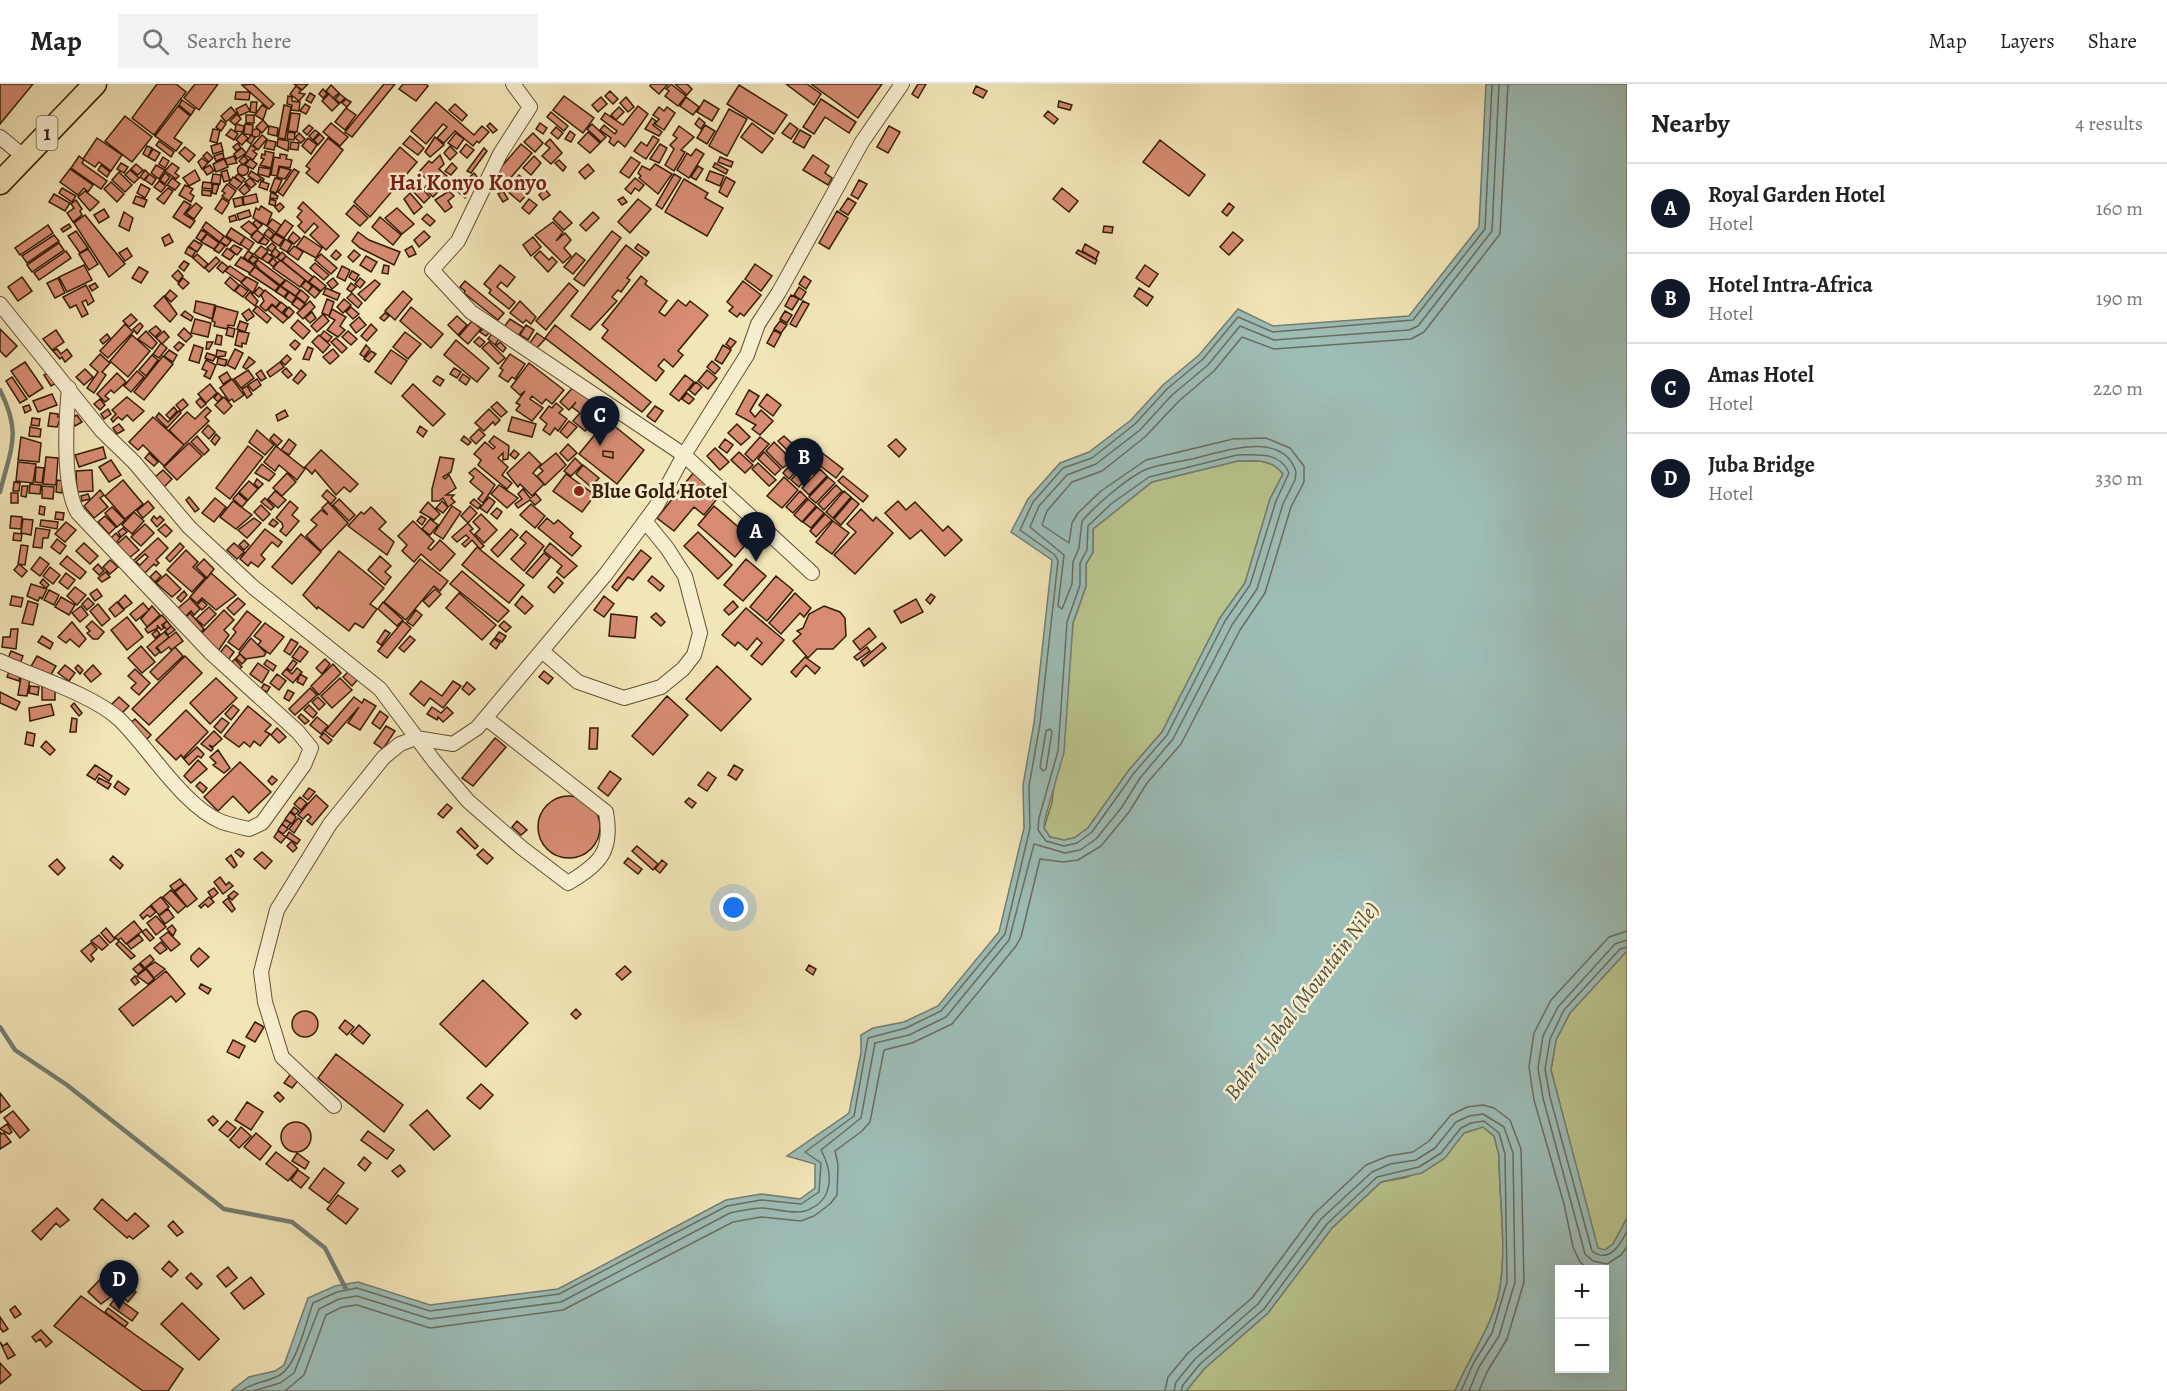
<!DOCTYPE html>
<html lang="en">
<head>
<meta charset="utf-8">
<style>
  :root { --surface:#fff; --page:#f2f2f2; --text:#222; --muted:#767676; --line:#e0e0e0; --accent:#111827 }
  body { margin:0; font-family:Alegreya,serif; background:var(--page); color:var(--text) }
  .controls { position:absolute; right:18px; bottom:18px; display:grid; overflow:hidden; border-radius:0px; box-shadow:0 6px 24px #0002 }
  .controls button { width:54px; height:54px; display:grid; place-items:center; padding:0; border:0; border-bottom:2px solid var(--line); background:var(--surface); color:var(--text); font:30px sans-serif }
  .you { position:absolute; left:734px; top:824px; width:21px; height:21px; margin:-15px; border:4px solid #fff; border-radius:50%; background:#1a73e8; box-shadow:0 0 0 9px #1a73e833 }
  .badge { display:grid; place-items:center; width:39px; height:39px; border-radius:50%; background:var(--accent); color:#fff; font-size:20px; font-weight:700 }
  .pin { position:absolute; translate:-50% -50px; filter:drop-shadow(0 2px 3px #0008) }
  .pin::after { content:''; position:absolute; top:32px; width:21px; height:18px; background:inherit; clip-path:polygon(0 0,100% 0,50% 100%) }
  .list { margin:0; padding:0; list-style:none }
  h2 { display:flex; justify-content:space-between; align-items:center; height:78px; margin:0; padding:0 24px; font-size:26px }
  h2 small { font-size:20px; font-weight:400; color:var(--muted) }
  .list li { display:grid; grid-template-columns:39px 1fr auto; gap:18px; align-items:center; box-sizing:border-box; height:90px; padding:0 24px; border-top:2px solid var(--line) }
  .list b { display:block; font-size:22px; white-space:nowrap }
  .list p { margin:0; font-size:20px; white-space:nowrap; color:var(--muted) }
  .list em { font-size:20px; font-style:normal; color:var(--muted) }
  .icon { flex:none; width:33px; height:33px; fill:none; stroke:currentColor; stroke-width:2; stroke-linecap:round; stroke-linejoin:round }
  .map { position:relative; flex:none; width:1627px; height:1307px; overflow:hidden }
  header { display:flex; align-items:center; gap:36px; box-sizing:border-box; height:84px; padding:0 30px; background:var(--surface); border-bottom:2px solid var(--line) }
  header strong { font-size:28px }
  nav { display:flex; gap:33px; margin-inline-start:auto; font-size:21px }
  .search { width:420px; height:54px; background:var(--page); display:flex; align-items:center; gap:15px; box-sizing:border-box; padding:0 21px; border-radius:0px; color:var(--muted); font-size:22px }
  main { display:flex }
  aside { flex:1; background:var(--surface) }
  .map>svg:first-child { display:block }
</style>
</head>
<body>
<header>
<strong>Map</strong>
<div class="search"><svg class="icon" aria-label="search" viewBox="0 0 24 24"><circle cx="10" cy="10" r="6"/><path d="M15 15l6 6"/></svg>Search here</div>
<nav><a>Map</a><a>Layers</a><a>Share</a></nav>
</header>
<main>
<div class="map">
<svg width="1627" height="1307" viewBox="0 0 1627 1307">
  <rect width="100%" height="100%" fill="#f2e5b7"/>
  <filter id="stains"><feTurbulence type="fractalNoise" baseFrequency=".00333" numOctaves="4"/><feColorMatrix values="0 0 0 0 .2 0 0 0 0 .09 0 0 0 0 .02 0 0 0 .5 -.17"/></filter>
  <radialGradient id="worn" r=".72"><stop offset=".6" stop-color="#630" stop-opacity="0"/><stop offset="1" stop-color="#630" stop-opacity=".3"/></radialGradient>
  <!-- green -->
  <path fill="#bac58e" stroke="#78714a" stroke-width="1.5" d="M1237,377c19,0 33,-3 46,13l-13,25 -25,84 -25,35 -58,114 -33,38 -41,58 -14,10 -10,2 -14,-3 -6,-9 8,-26 21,-179 13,-37v-22l7,-12v-23l59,-47z
    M1627,867v267l-14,26 -8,6 -7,-1 -3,-8 -44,-171 5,-30 14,-27z
    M1483,1043l11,9 5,19c0,41 7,84 2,125 -4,41 -31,75 -46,111h-269l19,-23 63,-55 64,-85 49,-46 27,-5 56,-44z"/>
  <!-- water -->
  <path fill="#9dbdb7" stroke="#747d70" stroke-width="1.5" fill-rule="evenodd" d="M1486,0h141v867l-57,62 -14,27 -5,30 47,178 7,2 8,-6 14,-26v173h-172c15,-36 42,-70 46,-111 5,-41 -2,-84 -2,-125l-5,-19 -11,-9 -19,6 -19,25 -23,15 -41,9 -49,46 -64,85 -63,55 -19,23h-955l18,-14 26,-6 9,-6 24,-67 27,-12 23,-4 72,23 128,-16 168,-89 35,-6 39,5 15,-11v-24l-28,-8 62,-43 12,-60v-18l12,-7 31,-6 34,-16 61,-74 25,-104 -1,-43 11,-62 18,-163 -41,-28 17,-33 32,-36 29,-11 42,-32 32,-35 36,-30 39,-46 35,17 136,-10 70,-89zM1238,377c18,0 33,-3 45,13l-13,25 -25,84 -25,35 -58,114 -33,38 -41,58 -14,10 -10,2 -14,-3 -6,-9 1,-9 19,-67 9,-129 13,-37v-22l7,-12v-23l59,-47zM1560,1186h44v98h-44z"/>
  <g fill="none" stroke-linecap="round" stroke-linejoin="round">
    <!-- shore -->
    <path stroke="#6a6d5e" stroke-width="1.5" d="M1237,371c20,0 43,-4 52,18l-13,28 -26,84 -25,36 -58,114 -33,38 -42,59 -15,11 -13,3 -18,-5 -8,-11 1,-12 19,-67 9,-129 13,-37v-22l7,-13 1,-24 23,-22 38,-27z
      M1050,645l2,3 -6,37 -3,2 -3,-4 6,-36z
      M1627,856l-12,4 -57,63 -15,29 -5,32 5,30 42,156 8,7 14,3 14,-9 6,-8
      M1627,863l-7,2 -56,61 -14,29 -5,30 5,28 42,154c17,13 28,-6 35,-20
      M1590,1186l-10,-8 -7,-15 -9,-43 -30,-104 -5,-33 5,-34 17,-33 58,-63 18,-6
      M241,1307c14,-10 25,-8 39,-16 17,-10 26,-53 33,-72l24,-11 20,-4 73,23 129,-17 168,-88 34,-6 40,4 18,-12 2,-29 -16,-11 49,-36 14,-78 38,-10 35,-17 64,-77 25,-106 -1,-42 11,-62 18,-163 -3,-6 -35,-25 13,-28 30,-34 29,-10 43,-34 32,-35 36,-30 35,-42 35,15 140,-12 72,-91 7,-145
      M253,1307l27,-8 14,-10 25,-64 20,-10 18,-3 73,23 131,-17 169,-89c10,-2 22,-5 32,-5 13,0 30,7 43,3 30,-10 28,-39 16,-61l40,-32 14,-75 34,-8 37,-18 63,-77 25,-96 31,9 15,-3 16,-11 26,-32 18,-29 33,-39 59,-114 25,-36 26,-85 12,-24 1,-8c-13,-43 -74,-20 -104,-13 -14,3 -31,5 -45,10 -19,8 -51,36 -65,52l-3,27 -6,14 -1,22 -10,25 -4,-3 6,-51 -34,-28 9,-21 28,-31 29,-11 44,-34 32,-35 36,-30 32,-39 34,14 135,-10 9,-4 74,-95 7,-147
      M285,1307l19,-16 22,-60 16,-8 15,-2 73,23 133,-18 170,-88 28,-5 40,4 13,-5 16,-12 7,-9 1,-31 -3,-13 27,-20 8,-9 14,-72 28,-7 40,-19 64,-78 5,-9 19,-78 23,3 15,-2 23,-14 28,-34 18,-29 34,-39 59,-114 25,-37 26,-86 13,-25v-16l-14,-18 -24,-10 -33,1 -87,21 -45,31 -23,22 -6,10 -3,20 -27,-18 5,-14 25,-29 30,-11 43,-34 34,-36 35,-30 28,-34 32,12 137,-10 13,-7 76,-98 8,-150
      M1165,1307l3,-14 20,-24 64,-55 62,-84 52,-49 22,-9 25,-4 16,-11 22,-26 16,-8 16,-2 11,3 16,12 11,29 3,133 -17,57 -20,33 -8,19
      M1174,1307l2,-9 19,-23 63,-55 63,-85 51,-47 18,-8 26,-4 19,-12 21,-26 13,-6 14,-2 21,13 9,26 2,129 -16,54 -20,31 -10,24
      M1181,1307l2,-6 17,-21 64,-55 63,-85 50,-47 42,-10 22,-14 20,-25 10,-5 13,-2 15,12 6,21 2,128 -15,51 -19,31 -12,27"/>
    <!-- stream -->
    <path stroke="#747d70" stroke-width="4.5" d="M0,306c22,44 11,57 0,102
      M0,943l15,23 52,35 157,124 68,13 33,26 21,41"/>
  </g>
  <!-- building -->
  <path fill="#d68b72" stroke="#361d06" stroke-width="1.5" fill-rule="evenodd" d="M0,0h33l-33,40z
    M157,0h19l10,8 -32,43 -22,-17z
    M195,0h23l-19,26 -15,-12z
    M253,0l21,20 -5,5 -27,-24z
    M294,0h14l-6,6z
    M384,0h11l-43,53 -7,-5z
    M403,0h23l2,2 -12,15 -17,-12z
    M651,0h17l-9,10 -9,-8z
    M671,0l15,12 -8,10 -13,-10 4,-5 -3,-2z
    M675,0h12l5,5 -5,6z
    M786,0h21l14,10 -7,11z
    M811,0h71l-24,34z
    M918,0h8l-8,14 -6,-4z
    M331,1l8,8 -6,5 -7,-7z
    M739,1l48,30 -13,19 -47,-30z
    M296,2l5,4 -2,3 6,1 -6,7 -9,-7z
    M976,2l11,5 -4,7 -10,-5z
    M323,5l4,5 -4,4 -4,-4z
    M610,7l8,8 -5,5 -8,-8z
    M236,8h14l-1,8 -14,-1z
    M310,9l5,3 -4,7 -5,-3z
    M329,10l10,10 -7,7 -10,-10z
    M340,10l5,4 -5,5 -5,-4z
    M288,12l4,1v4l8,1 -1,9 -8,-1 1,-5 -5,-1z
    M564,12l30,22 -11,15 -30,-23z
    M601,13l6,7 -9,8 -6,-7z
    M626,13l8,10 -6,5 -8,-9z
    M686,13l13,10 -6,8 -13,-9z
    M346,15l5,3 -4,5 -5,-4z
    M821,15l35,23 -7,11 -24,-16 -11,17 -11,-7z
    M182,16l13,9 -4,6 -12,-10z
    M704,16l15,9 -7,12 -15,-9z
    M1059,17l13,4 -2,5 -12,-3z
    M251,18h6l-1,11 -6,-1z
    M436,18l38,33 8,-9 7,6 -10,11 -2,-2 -4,5 -18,-15 -11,12 -7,-5 10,-11 -4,-3 -17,20 -15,-13z
    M246,20l4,7 -11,5 -3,-7z
    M305,20l5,3 -4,7 -6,-3z
    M455,20l12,11 -5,6 -13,-11z
    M262,21l5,3 -4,12 -8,-5z
    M284,21l7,2 -6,32 -7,-1z
    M178,22l12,10 -16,22 8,5 -6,8 -21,-15z
    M638,22l10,8 -23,33 -7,-6 -4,5 -5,-4 2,-4 -11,-8 4,-5 11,9 2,-3 -16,-12 4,-6 18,12z
    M231,23l5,6 -10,9 -5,-6z
    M619,23l5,5 -8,8 -5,-5z
    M659,23l5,4 3,-4 8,6 -11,17 -9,-6 4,-5 -6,-4z
    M346,24l10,7 -11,15 -10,-8z
    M729,25l18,10 -20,37 -18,-10z
    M1048,27l10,8 -4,5 -10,-8z
    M551,28l17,14 -4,5 -17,-14z
    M291,29l9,1 -3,18 -9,-1z
    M237,30l4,5 -6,6 -5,-4z
    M246,31h8v8h-8z
    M125,32l27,21 -20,25 -27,-21z
    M652,34l4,3 -3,4 9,7 -3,4 -14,-7z
    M699,34l6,5 -4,6 -6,-5z
    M221,36l5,4 -5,7 -5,-4z
    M263,36l5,6 -6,7 -6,-6z
    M331,39l17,14 -8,9 -17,-14z
    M490,39l7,7 -4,3 -6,-7z
    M540,39l7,5 -4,6 -7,-5z
    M752,39l21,16 -11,14 -21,-16z
    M790,39l8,6 -7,10 -9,-6z
    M236,40l8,2 -1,6 -8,-1z
    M245,40l8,1 -1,10 -8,-1z
    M592,40l14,13 -5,5 -14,-13z
    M309,41l4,3 -6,7 -4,-4z
    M705,41l10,6 -8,13 -10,-6z
    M269,42l9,2 -1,8 -9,-2z
    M679,42l15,11 -13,13 4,2 -11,19 -9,-6 9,-16 -4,-4 7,-7 -4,-3z
    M889,42l11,6 -12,21 -11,-6z
    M556,43l7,6 -5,6 -7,-6z
    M252 49a4 4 0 1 1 8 0a4 4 0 1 1-8 0Z
    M213,45l7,1 -3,13 -7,-2z
    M231,45l7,5 -4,6 -8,-5z
    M315,46l4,3 -6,7 -4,-4z
    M800,46l11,6 -7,12 -11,-6z
    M570,47l5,4 -4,7 -6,-3z
    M288,48l7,1 -1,7 -7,-1z
    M588,48l12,11 -10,10 -12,-10z
    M242,49l6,5 -6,7 -6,-5z
    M299,49l6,6 -4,4 -6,-5z
    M456,49l8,6 -7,10 -9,-6z
    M533,49l10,10 -8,9 -11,-10z
    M320,50l4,4 -6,7 -4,-5z
    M251,51l4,3 -4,6 -4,-3z
    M262,51l5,4 -9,11 -5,-5z
    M410,52l14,12 -6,7 -15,-11z
    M653,52l6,4 -13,19 -12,-8 7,-9 6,4z
    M435,53l9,8 -14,12 -5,-5z
    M97,54l25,17 -11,16 -12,-9 -4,5 -12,-8z
    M308,54l9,7 -6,9 -9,-8z
    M328,54l15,12 -25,33 -12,-10 4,-4 -4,-3z
    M278,55l11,2 -1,10 -11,-5z
    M550,55l12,14 -11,11 -9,-8 8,-8 -5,-4z
    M267,56l9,2 -2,8 -10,-2z
    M1160,56l45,35 -16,21 -46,-34z
    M159,57l15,11 -3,5 -15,-12z
    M291,58l8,1 -1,7 -8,-1z
    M221,59l2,8 -10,3 -2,-8z
    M238,59l3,5 -5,3 -3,-4z
    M466,60l8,6 -7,8 -7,-6z
    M521,60l11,9 -25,29 -11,-9z
    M660,60l7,4 -8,15 -9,-4z
    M251,61l6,4 -4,2 4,3 -4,6 -8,-5z
    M147,62l5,2 -4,9 -5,-3z
    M450,62l7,7 -7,7 -6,-7z
    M185,63l10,8 -6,7 -10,-9z
    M400,63l17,15 -47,55 -16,-15z
    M242,64l4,5 -9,6 -3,-5z
    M484,64l3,3 -16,22 -4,-2z
    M153,65l7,4 -5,8 -7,-4z
    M696,65l8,5 -15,24 -12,-8 10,-17 4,3z
    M265,67l9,2 -3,15 -11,-3 4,-6 -3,-1 1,-4 3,1z
    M207,68l6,6 -4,4 -6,-6z
    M223,69l1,5 -8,3 -2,-5z
    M280,70l7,1 -1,4 6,1 -2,8 -11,-2 -2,10 -6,-1 3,-18 6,1z
    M440,71l4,9 -5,5 8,7 -10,12 -18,-16 10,-11 3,2z
    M813,71l16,11 -4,7 7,5 -4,7 -25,-15z
    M79,72l5,4 -2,3 25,18 -6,8 -30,-21z
    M234,72l3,7 -10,2 -2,-6z
    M244,72l4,4 -5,5 -4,-4z
    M534,72l7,7 -10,12 -8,-7z
    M163,73l6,4 -4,7 -6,-4z
    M631,73l9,6 -11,15 -9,-6z
    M720,73l13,5 -2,5 -13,-5z
    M202,74l6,5 -6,6 -4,-7z
    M224,75l4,8 -12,5 -3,-8z
    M250,75l7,5 -4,5 -8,-4z
    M559,76l7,7 -3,4 -8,-8z
    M121,79l7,4 -4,6 -7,-4z
    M172,79l7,5 -4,5 4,3 -3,3 -11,-8z
    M452,79l5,5 -6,7 -6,-4z
    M715,79l13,7 -2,4 -13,-7z
    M136,80l7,6 -5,5 -7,-6z
    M588,80l6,7 -9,8 -6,-7z
    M655,80l17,10 -14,20 -19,-16 2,-2 -3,-3 4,-7 8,4z
    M237.5 86a5.5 5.5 0 1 1 11 0a5.5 5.5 0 1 1-11 0Z
    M101,81l9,7 -3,5 -9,-7z
    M156,81l9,5 -6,9 -8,-6z
    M210,81l4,6 -7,4 -4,-6z
    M698,82l5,3 -7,11 -5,-3z
    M259,83l12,2 -2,8 -11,-3z
    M280,83l11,3 -6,9 -8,-2z
    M70,85l23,16 -5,7 -4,-4 -6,7 -18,-13z
    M294,85l5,3 -16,24 -5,-4z
    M130,86l9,8 -5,5 -9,-8z
    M145,86l4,4 -5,6 -4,-3z
    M195,86l5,10 -11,6 -6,-8z
    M227,86l3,10 -6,2 -3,-10z
    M251,87l13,8 -1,2 -3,-2 -2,3 -10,-6z
    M710,87l14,5 -4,10 -14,-6z
    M119,88l13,13 -7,7 -13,-12z
    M165,89l5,4 -5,7 -5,-4z
    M474,89l4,5 -11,12 -5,-6z
    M149,90l7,5 -4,6 -7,-5z
    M213,90l8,1 -1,9 -9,-1z
    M238,90l7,5 -3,4 -7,-6z
    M674,90l7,4 -19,31 -6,-4z
    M519,91l8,7 -5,6 6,5 -8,9 -14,-12z
    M233,93l9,6 -5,6 -8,-6z
    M726,93l9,5 -8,15 -8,-5z
    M172,94l8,6 -5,6 -8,-5z
    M250,94l6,6 -5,4 -6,-6z
    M275,94l7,2 -6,13 -6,-2z
    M635,94l9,7 -5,6 -4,-3 -4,6 -6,-5z
    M684,95l24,14 -3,5 18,10 -16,28 -42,-24z
    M859,96l8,4 -9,15 -7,-4z
    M159,97l7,5 -5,6 -7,-5z
    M261,97l8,3 -2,6 -8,-3z
    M529,97l7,5 -4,5 -7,-4z
    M111,98l13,12 -7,8 -13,-13z
    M203,98l9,1v6l-10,-1z
    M417,99l13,14 -6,6 -13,-14z
    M429,99l9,9 -5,5 -9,-9z
    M141,100l9,5 -5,9 -8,-5z
    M213,100l6,1 -3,9 -4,-1z
    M227,100l9,7 -7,10 -7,-5 3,-3 -3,-2z
    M245,100l5,6 -6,5 -5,-5z
    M185,101l8,4 -3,4 4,3 -3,6 -12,-7z
    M62,104l14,8 -4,6 -13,-9z
    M168,104l5,3 -9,13 -7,-5z
    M462,104l7,5 -4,5 -7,-6z
    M1062,104l16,13 -9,11 -16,-13z
    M545,105l5,6 -7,5 -4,-5z
    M202,106l9,1v5l-9,-1z
    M85,107l14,11 -9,9 -12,-14z
    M449,107l5,5 -6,5 4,6 -7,5 -10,-12z
    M503,107l5,8 -5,3 -5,-8z
    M271,108l7,4 -1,3 -7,-1z
    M410,109l12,14 -8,7 -10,-15z
    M54,110l16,9 -5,8 -16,-9z
    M256,110l2,8 -14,3 -1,-8z
    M136,112l11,4 -3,7 -11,-4z
    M242,113l1,8 -8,2 -2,-8z
    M623,113l4,5 -5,3 -4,-5z
    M222,114l7,5 -7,11 -7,-5z
    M848,114l8,5 -8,12 -8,-5z
    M270,115l6,2 -1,5 -6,-2z
    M529,115l8,6 -8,9 -7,-6z
    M638,115l13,10 -21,24 -12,-11z
    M76,116l6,9 -2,2 2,4 -9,7 -6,-9 7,-5 -3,-4z
    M184,117l7,4 -7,9 11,7 -5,7 -17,-11z
    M303,118l36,34 -13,14 -16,-15 8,-8 -4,-4 -9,10 -7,-7 4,-4 -5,-5 5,-6 -4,-3z
    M196,119l6,5 -8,11 -8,-6z
    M280,119l4,4 -5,5 -4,-5z
    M1229,119l5,4 -7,9 -5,-4z
    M354,121l14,13 -8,8 -14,-12z
    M261,122l11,7 -5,13 -14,-8 3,-10 3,2z
    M397,124l17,16 -12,10 -17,-16z
    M104,125l5,8 -10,6 -5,-8z
    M249,126l2,6 -12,4 -2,-6z
    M560,127l12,12 -8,7 -11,-11z
    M837,127l11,7 -19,31 -10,-6z
    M124,128l9,6 -4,13 -10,-5z
    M593,128l6,6 -13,13 -6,-6z
    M427,130l8,7 -5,5 -8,-7z
    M85,131l40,49 -16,13 -35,-54z
    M235,131l2,5 -7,2 -1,-5z
    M380,133l21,18 -8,10 -21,-18z
    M272,135l9,6 -5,8 -9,-7z
    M256,136l6,5 -4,4 -5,-6z
    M285,136l8,6 -9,12 -8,-5z
    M249,137l9,8 -7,6 -10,-8z
    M206,138l18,14 -4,6 -18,-14z
    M553,138l10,10 -7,9 9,-8 6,7 -7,8 7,8 -8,7 -28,-28z
    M69,140l2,3 -8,5 -2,-3z
    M48,141l5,8 -33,22 -5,-7z
    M1104,142l9,1 -1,6 -9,-1z
    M231,144l14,9 -5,8 -14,-9z
    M268,145l6,5 -4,5 -6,-5z
    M201,146l6,3 -6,8 -5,-3z
    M257,146l7,6 -6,7 -7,-6z
    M76,147l12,17 -8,5 -12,-17z
    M424,147l6,6 -11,10 -5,-7z
    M612,147l9,7 -37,48 -10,-7z
    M293,148l7,6 -6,6 -6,-5z
    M358,148l11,8 31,12 -6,13 -34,-17 -8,-7z
    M1233,148l10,8 -14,15 -9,-8z
    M169,150l4,8 -8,4 -3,-8z
    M207,150l12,9 -5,6 -13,-7z
    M275,150l9,5 -5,7 -8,-6z
    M54,151l5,6 -32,22 -5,-7z
    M224,152l7,5 -4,5 -7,-4z
    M304,152l18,12 -6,10 -20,-11z
    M245,153l9,6 -5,7 -9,-6z
    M264,153l5,4 -3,4 -7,-2z
    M533,153l8,10 -10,9 -8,-11z
    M285,155l7,5 -5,8 -7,-4z
    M194,156l8,5 -5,7 -8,-6z
    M220,158l5,4 -6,7 -5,-3z
    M59,159l5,7 -32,22 -5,-7z
    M272,159l4,4 -4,5 -5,-4z
    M638,160l11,8 -3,4 -11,-8z
    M1085,160l14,8 -3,7 -14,-8z
    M234,161l8,4 -5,6 -7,-6z
    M626,161l17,13 -16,20 3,2 -9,12 -3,-2 -6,7 5,4 -27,29 -19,-14z
    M261,162l7,5 -7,8 -7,-5z
    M294,162l9,6 -5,8 -10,-7z
    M412,162l4,8 -7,3 -4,-7z
    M188,163l8,4 -4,6 -7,-4z
    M127,164l5,8 -7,5 -6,-8z
    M227,164l8,6 -5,6 -8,-5z
    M275,164l5,5 -4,5 -5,-4z
    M88,165l10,15 -9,6 -10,-16z
    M336,166l5,5 -5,5 -5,-4z
    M354,166l6,5 -7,7 -5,-5z
    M1078,166l19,10 -2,4 -19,-11z
    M66,167l5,7 -32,22 -5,-7z
    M248,167l5,3 -5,7 -4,-4z
    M540,167l9,9 3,-3 5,5 -9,10 -14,-15z
    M282,168l4,4 -5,5 -4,-3z
    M267,169l6,4 -5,6 -6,-4z
    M576,169l9,7 -12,14 -9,-7z
    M197,170l11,10 -4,4 -11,-10z
    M321,170l16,14 -6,6 -16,-14z
    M253,172l5,3 -5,5 -4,-4z
    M286,172l27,21 -5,5 -26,-21z
    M366,172l11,6 -6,10 -11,-7z
    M216,173l4,4 -11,11 -4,-4z
    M241,173l14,9 -5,7 -15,-8z
    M273,174l4,4 -4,5 -4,-4z
    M258,176l27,20 -5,5 -21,-16 -4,-5z
    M280,176l25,20 -5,7 -27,-19z
    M184,177l5,3 -5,7 -5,-4z
    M222,178l6,5 -5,6 -6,-5z
    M315,179l14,12 -5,5 -14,-12z
    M755,180l17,12 -11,15 -16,-12z
    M84,181l8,15 -25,12 -8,-15z
    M384,181l5,1 -1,8 -6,-1z
    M500,181l15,12 -8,10 -6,-5 -4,5 18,15 -6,7 -20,-16 2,-3 -7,-6z
    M1145,181l13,9 -9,13 -13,-9z
    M230,182l16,11 -5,5 -16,-11z
    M342,182l8,4 -5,11 -8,-4z
    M139,183l9,5 -7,11 -9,-5z
    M255,183l24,19 -4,5 -26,-17z
    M178,186l5,6 -5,6 -6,-6z
    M352,187l7,4 -4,6 -6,-4z
    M314,192l12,10 -5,5 -12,-9z
    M641,192l6,5 -2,3 22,17 -8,11 6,4 13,-16 8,6 4,-5 18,14 -30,36 5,4 -10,12 -9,-8 -6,7 6,5 -8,10 -54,-43 6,-8 -6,-5z
    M804,192l7,5 -5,8 -7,-5z
    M22,193l10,14 -14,10 -10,-14z
    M230,193l9,8 -5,6 -9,-8z
    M247,193l11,6 -5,10 -12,-10z
    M58,194l7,15 -10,5 -8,-15z
    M183,194l6,5 -6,6 -5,-5z
    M333,194l5,6 -6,5 -5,-6z
    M360,194l5,4 -5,6 -5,-4z
    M286,196l14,10 -4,6 -15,-10z
    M375,196l5,4 -15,17 -7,-7z
    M306,197l6,5 -4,6 -7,-6z
    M465,197l39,32 -6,7 -34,-27 1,-2 -5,-4z
    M743,197l18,14 -17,21 -4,-3 -3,4 -8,-6 4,-4 -6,-5z
    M95,199l3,4 -6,4 -3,-5z
    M351,199l5,4 -5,5 -4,-3z
    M569,199l9,8 -32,39 -10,-9z
    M86,201l8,16 -6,4 -2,-5 -4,2 6,12 -6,3 -6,-12 -6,3 -7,-11z
    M240,201l8,6 -5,6 -8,-6z
    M280,202l8,6 -4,5 -8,-5z
    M313,202l7,6 -5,6 -7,-6z
    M259,203l5,4 -5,6 -5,-4z
    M799,203l7,5 -5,8 -7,-5z
    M326,204l14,6 -3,6 -14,-6z
    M1139,204l14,9 -6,9 -13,-10z
    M170,206l7,6 -6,6 -6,-6z
    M265,206l15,12 -4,5 -4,-3 -6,7 -6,-5 4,-5 -3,-6z
    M301,206l8,7 -4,6 -9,-7z
    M403,207l9,8 -17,21 -10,-9z
    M250,208l8,9 -3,5 -10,-8z
    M289,208l7,5 -4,6 -7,-5z
    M352,209l10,10 -4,5 -11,-10z
    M791,211l8,4 -7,11 -7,-4z
    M164,212l13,18 -7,8 -16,-16z
    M297,214l8,6 -5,6 -8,-6z
    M327,215l7,3 -5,14 -7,-3z
    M344,215l7,6 -8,8 -6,-6z
    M196,217l19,4 -3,14 -18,-7z
    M310,217l5,6 -12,12 -6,-6z
    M520,217l16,16 -5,7 -5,-4 -3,3 -13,-10z
    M803,217l6,3 -13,23 -6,-3z
    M281,218l6,5 -5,6 -6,-5z
    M272,221l16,13 -5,5 -15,-13z
    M216,222l22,6 -4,14 -6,-1 -1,4 -13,-3 1,-4 -3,-1z
    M257,222l14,12 -4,5 -14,-12z
    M289,223l5,5 -5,6 -5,-5z
    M351,223l8,7 -6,5 -7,-7z
    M411,223l32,27 -12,14 -31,-27z
    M249,225l5,7 -7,5 -5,-7z
    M332,225l14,8 -6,9 5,4 -7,7 -11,-7 8,-10 -6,-3z
    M185,227l8,6 -2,4 -10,-6z
    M785,227l7,4 -5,8 -7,-4z
    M312,228l4,6 -6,5 -5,-5z
    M385,229l4,3 -5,5 -4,-3z
    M131,230l6,6 -8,7 -6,-6z
    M323,230l6,7 -12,11 -6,-6z
    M457,232l10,9 -9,10 -10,-10z
    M359,233l7,8 -10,8 -6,-8z
    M195,235l16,4 -3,14 -17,-4z
    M510,235l14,9 -6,8 -14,-9z
    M298,236l12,11 -7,8 -12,-11z
    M240,237l8,3 -3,8 -8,-3z
    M472,237l9,8 -13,15 -9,-8z
    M780,237l7,4 -6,8 -7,-4z
    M140,239l3,3 -6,8 -4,-5z
    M125,240l8,8 -25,26 -8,-7z
    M371,240l6,6 -10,11 -6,-5z
    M526,241l8,5 -6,10 -8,-5z
    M555,241l96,77 -9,10 -97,-74z
    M156,242l5,5 -6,6 -6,-6z
    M228,243l7,2 -2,8 -7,-2z
    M484,243l6,5 -4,4 -6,-4z
    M184,244l8,8 -6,6 -8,-7z
    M0,245l17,17 -11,11 -6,-6z
    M56,246l8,12 -12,8 -9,-11z
    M774,246l7,4 -7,13 -7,-4z
    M146,247l11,12 -5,6 -14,-10z
    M164,247l5,6 -7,7 -6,-6z
    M238,247l11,2 -3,11 -4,-1v4l-7,-2z
    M324,247l8,6 -4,5 -8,-6z
    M348,247l9,8 -6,6 -9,-8z
    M405,248l16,12 -13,15 -15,-12z
    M492,249l7,6 -4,6 -7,-6z
    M537,249l8,6 -9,10 -7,-5z
    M107,250l3,4 -7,6 -3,-4z
    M132,251l18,16 -22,26 -18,-16z
    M217,251l5,1 -1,9 -6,-1z
    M319,251l11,10 -7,8 -11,-11z
    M479,253l6,5 -5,5 -6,-5z
    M336,254l11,10 -5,5 -11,-11z
    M730,254l6,4 -5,6 -5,-4z
    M295,256l5,4 -5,6 -5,-5z
    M456,256l33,28 -12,14 -33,-27z
    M179,258l5,3 -6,6 -4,-4z
    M207,258h6l-4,7h-3z
    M489,258l16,16 -7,6 -16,-16z
    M500,258l6,6 -3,4 -7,-6z
    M161,259l6,5 -8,10 -6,-4z
    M194,261l9,3 -4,15 -10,-3z
    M366,261l4,4 -6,8 -4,-3z
    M723,261l8,5 -9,14 -7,-4z
    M308,263l5,2 -4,11 -6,-1z
    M57,265l4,5 6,-5 5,7 -7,6 -3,-5 -2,2 -7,-8z
    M235,265l8,4 -8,16 -8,-4z
    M333,265l6,7 -9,8 -7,-7z
    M169,266l8,5 -4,7 -9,-6z
    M217,266l9,2 -1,4 -9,1z
    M391,266l16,11 -16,23 -16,-12z
    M371,267l5,3 -7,8 -5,-3z
    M207,269l9,3 -3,5 -8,-3z
    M100,270l10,9 -8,9 4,3 -12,18 -7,-5 11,-16 -8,-7z
    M510,270l15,10 -10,15 -3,-2 -4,5 -9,-6 4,-6 -3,-2z
    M152,271l6,5 -12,16 -7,-6z
    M287,271l4,4 -6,6 -4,-4z
    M163,272l10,8 -29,36 -10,-8z
    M249,273l6,5 -9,7 -3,-2z
    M218,274l9,2 -2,6 -8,-2z
    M206,276l10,5 -6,14 -6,-3 3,-5 -5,-2z
    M712,277l8,7 -5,6 -8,-7z
    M25,278l18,26 -14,9 -18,-26z
    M280,278l4,5 -14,10 -3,-5z
    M529,279l35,27 -12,14 -6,-5 -4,5 -10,-8 -2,3 13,9 -11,13 -16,-11 4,-5 -4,-2 9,-12 -5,4 -9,-8z
    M286,284l6,7 -4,3 -6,-6z
    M454,284l7,4 -4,6 -7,-4z
    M85,285l8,8 -9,8 -8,-8z
    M248,286l6,8 -13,10 -7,-9z
    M261,286l5,8 -5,3 -5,-7z
    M301,286l5,5 -8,9 -5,-4z
    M707,286l10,8 -9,11 -10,-8z
    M137,287l7,6 -13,15 -7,-6z
    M49,288l7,11 -5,3 -7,-11z
    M227,288l4,7 -8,5 -4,-7z
    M117,289l9,9 -12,11 -3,-3 -6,6 4,3 -4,3 -8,-8z
    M463,290l7,5 -4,6 -7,-5z
    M685,291l9,7 -15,19 -9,-7z
    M437,292l7,4 -4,6 -7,-5z
    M12,293l15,22 -7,4 -14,-22z
    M232,295l12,16 -10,7 -2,-3 -3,2 -9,-13z
    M257,295l4,6 -8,6 -5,-6z
    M696,298l6,5 -7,8 -6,-5z
    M210,300l7,9 -11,10 -8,-9z
    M413,300l32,30 -12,12 -31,-30z
    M247,302l5,8 -5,4 -5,-9z
    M574,302l35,23 -24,22 -12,-10 7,-8 -8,-6 4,-5 -7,8 -9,-8z
    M749,306l10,6 -9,15 5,6 6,-7 12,11 -13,14 -8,-6 4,-4 -20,-11z
    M218,309l4,4 -4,5 -4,-4z
    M687,309l7,6 -5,5 -7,-5z
    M52,310l5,11 -19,7 -5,-11z
    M767,310l14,11 -8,11 -14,-11z
    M127,313l17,14 -11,10 -6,-6 -5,5 -4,-3 -5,5 -2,-3 5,-5 -4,-4z
    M224,313l8,9 -8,8 -9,-9z
    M200,314l6,6 -5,4 -5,-6z
    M100,315l5,6 -5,5 -6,-6z
    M183,315l5,6 -7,6 -5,-6z
    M497,318l10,10 -6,5 -10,-10z
    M556,319l7,6 -4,4 8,6 -9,12 -3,-3 -5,7 -7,-5 4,-6 -7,-6 9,-12 3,2z
    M29,321l2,5 -6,3 -2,-6z
    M655,322l8,5 -8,11 -8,-6z
    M174,323l3,4 -7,8 -4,-4z
    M207,323l4,4 -6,6 4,4 -25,24 -15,-15 18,-18 8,7z
    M108,325l3,5 -7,5 -3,-5z
    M489,325l11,11 -5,5 -2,-3 -9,9 -9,-8z
    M285,326l3,6 -10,5 -2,-6z
    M179,327l2,2 -14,15 -11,-11 3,-4 9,9z
    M50,329l8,1v3h3l-4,10 -9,-1z
    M77,331l5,7 -7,4 -5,-7z
    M153,333l31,28 -20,21 -21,-21 -5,5 -9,-8z
    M512,333l24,7 -4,13 -24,-6z
    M32,334l8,1 -1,7 -8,-1z
    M607,336l37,30 -27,34 -38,-30zM603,367l10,1v6l-10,-2z
    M569,337l8,6 -10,11 -7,-6z
    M119,340l5,6 -7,4 -4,-6z
    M737,340l13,13 -9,8 -13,-12z
    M208,341l7,7 -6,7 -7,-7z
    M420,342l7,5 -4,6 -6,-5z
    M30,343l11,2 -1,8 -11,-1z
    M479,345l6,6 -9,9 -6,-6z
    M257,346l17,15 -9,10 -16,-13z
    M216,350l4,4 -5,7 -4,-4z
    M274,350l8,7 -5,5 -7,-7z
    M197,352l12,14 -5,5 -13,-13z
    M464,352l7,6 -3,3 -7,-5z
    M494,352l15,10 -1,13 -5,1v-7l-5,5 10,9 -6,8 10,8 -5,6 -29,-24 3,-5 -7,-6 11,-12 8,7 2,-2 -6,-5z
    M784,352l15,14 -6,6 -15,-15z
    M21,353l20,6 -2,19 -21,-2z
    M760,353l9,7 -16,18 -8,-8z
    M289,355l7,6 -7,10 -8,-5z
    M725,355l8,6 -6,8 -8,-6z
    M896,355l10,10 -7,8 -11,-11z
    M798,356l8,8 -2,3 -8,-9z
    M774,358l18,18 -9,8 -17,-17z
    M189,359l13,13 -25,24 -13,-13z
    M568,360l9,9 -9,8 -8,-8z
    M248,362l15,11 -33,42 -14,-11z
    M276,362l29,23 -8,11 -18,-15 -4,6 -11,-9z
    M103,363l3,11 -27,9 -4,-12z
    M715,364l14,14 -9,8 -13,-14z
    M321,366l37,34 -8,8 -6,-5 -8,8 -21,-25 -3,4 -7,-7z
    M514,366l5,4 -4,5 -5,-4z
    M603,367l10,1v6l-10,-2z
    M529,368l12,12 -8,9 11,11 -12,12 -12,-12 -2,3 -11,-14z
    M739,368l14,13 -8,8 -14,-13z
    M764,368l17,17 -6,6 -17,-16z
    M801,368l7,6 -19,21 -6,-6z
    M821,368l22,17 -7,9 -22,-17z
    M149,369l9,9 -4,4 -9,-8z
    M556,369l10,12 -21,20 -8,-9 6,-5 -4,-4z
    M46,373l12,1 -2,27 -13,-1z
    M440,373l14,2 -3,13 -8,5 2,2 4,-4 7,13 -10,7h8l-3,3 4,4 -7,5 -5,-9 -4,3h-7v-12z
    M575,374l7,7 -11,11 -7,-5z
    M111,376l10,15 -12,7 -10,-15z
    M809,376l7,6 -17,21 -8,-7z
    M18,378l18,2 -3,19 -17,-2z
    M758,379l18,17 -7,6 -17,-17z
    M262,380l13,10 -6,7 -14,-8z
    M583,381l16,13 -8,9 -15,-13z
    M36,383l8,1 -2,15 -7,-1z
    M475,384l20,17 -12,18 -5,-4 5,-6 -13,-11 4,-5 -5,-4z
    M820,385l7,7 -18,19 -7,-7z
    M92,386l1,21 -16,1 -1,-21z
    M163,386l9,9 -8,8 -9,-10z
    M694,388l27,22 -17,21 -10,-8 -20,24 -17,-13z
    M287,389l9,9 -14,14 -9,-8z
    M566,390l29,21 -13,17 -29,-21z
    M843,392l25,20 -5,6 -25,-21z
    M784,393l14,13 -16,18 -15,-12z
    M828,393l7,6 -19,20 -7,-6z
    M257,395l6,5 -4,4 -5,-4z
    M57,396l6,1 -1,12 -6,-1z
    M123,396l20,24 -18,15 -20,-23z
    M249,397l9,8 -10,11 -9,-8z
    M14,398l6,1 -1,8h-6z
    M30,400l11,1 -1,9 -11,-1z
    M499,401l19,13 -11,10 -16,-14z
    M836,401l6,6 -18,19 -6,-6z
    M22,402h6l-2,11 -5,-1z
    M42,402l12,1 -1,12 -11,-1z
    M523,405l7,9 6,-4 5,6 -6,5 -5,-5 -12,8 -3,-4 7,-5 -4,-5z
    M100,406l4,5 -4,3 8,9 -14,11 -10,-12z
    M327,406l9,8 -5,6 -9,-8z
    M275,407l11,9 -8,8 -10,-9z
    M800,407l7,7 -14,15 -7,-6z
    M844,407l7,6 -18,21 -7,-6z
    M11,409h7v10h-7z
    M238,409l9,8 -5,6 -9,-8z
    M88,410l2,5 -8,2 -1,-5z
    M189,413l10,12 -4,3 -9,-12z
    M489,413l6,5 -8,11 -7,-5z
    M215,414l11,9 -12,15 -12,-9z
    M265,414l9,9 -3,3 -10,-8z
    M852,414l7,6 -18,21 -7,-6z
    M339,415l16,16 -6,6 -16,-16z
    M474,415l7,6 -3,4 -8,-6z
    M808,415l8,7 -14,16 -8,-7z
    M148,417l6,7 -11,10 -6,-7z
    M233,417l19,14 -16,14 -16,-12z
    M290,417l8,7 -6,7 7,6 -13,15 -6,-5 3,-4 -1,-4 -6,-5z
    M442,417l6,6 -5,6 -7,-5z
    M898,417l8,9 9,-8 28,29 5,-5 14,14 -17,16 -24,-26 -11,9 -25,-26z
    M328,418l20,21 -27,28 -15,-15 11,-11 -6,-5 10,-10 7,5 -6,-7z
    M428,418l12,12 -6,6 -14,-8z
    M531,420l14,12 -10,12 -15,-13z
    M261,421l9,9 -7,7 -9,-9z
    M40,422l5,1 -1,8 -5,-1z
    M452,422l9,6 -18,27 -9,-6z
    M470,422l7,7 -9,10 -7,-7z
    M714,422l37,32 -16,19 -37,-32z
    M112,423l13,13 -8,7 -12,-14z
    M371,423l15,15 -7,7 15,13 -7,13 -39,-29 13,-14 3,2z
    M817,423l7,6 -13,15 -8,-6z
    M497,424l5,4 -5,7 -6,-5z
    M861,425l12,12 3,-4 17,16 -38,41 -21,-19 22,-23 -9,-8z
    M56,428l8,1 -1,7 -8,-1z
    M134,428l10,9 -12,13 -10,-9z
    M481,430l16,16 -13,13 -9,-9 5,-5 -7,-7z
    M825,430l7,6 -16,17 -6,-6z
    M11,432l11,1 -1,12 -11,-1z
    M105,432l11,11 -7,7 -11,-12z
    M154,432l3,3 3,-3 4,4 -7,7 -6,-7z
    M421,432l5,3 -4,6 -5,-4z
    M254,434l7,5 -14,15 -9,-8z
    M547,434l7,6 4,-4 15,13 -3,4 11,9 -9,10 -34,-28z
    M23,435l10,1 -2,15 -10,-2z
    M273,435l5,4 -4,4 -5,-3z
    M430,435l8,6 -8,10 -8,-6z
    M41,436l17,2 -1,7 -17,-3z
    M413,437l21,20 -6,7 3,2 9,-10 15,14 -15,17 -19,-17 -7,8 -12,-11 5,-6 -9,-9z
    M833,437l16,12 -17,21 -16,-12z
    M66,438l10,8 -11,12 -10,-8z
    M468,439l5,6 -3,2 14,15 -4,3 -8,-9 -7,7 -3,-3 7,-6 -3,-3 -9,7 -5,-5z
    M145,440l9,9 -13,13 -10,-9z
    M165,440l7,7 -6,6 -8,-7z
    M36,444l14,2 -2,8h-5l-1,10 -9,-1z
    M123,444l4,4 -6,5 -3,-5z
    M265,445l17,13 -4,5 -6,-5 -11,13 4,4 -7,8 -7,-5 -3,4 -8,-7z
    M511,445l7,6 -20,22 -7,-7z
    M526,447l18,15 -20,25 -13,-12 15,-16 -6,-5z
    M698,448l34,33 -14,14 -34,-33z
    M14,449l8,1 -1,7 -8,-1z
    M116,449l4,5 -4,5 -5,-5z
    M301,450l20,18 -29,32 -20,-17z
    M126,452l13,14 -10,8 -13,-13z
    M158,454l10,10 -12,12 3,3 -3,3 -2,-2 -9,9 -12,-12z
    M57,455l9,7 -6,8 -9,-7z
    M244,456l5,5 -5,5 -5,-5z
    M84,459l14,13 -8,8 -14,-13z
    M180,459l4,4 -14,15 -4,-4z
    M234,459l10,9 -7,7 -10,-9z
    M550,459l27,23 -13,12 -7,-6 5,-6 -18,-15z
    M21,461l7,1 -3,19 -7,-1z
    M477,463l47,38 -15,18 -47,-38z
    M186,466l12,12 -5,5 12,11 -13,14 -25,-22z
    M641,466l10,8 -18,22 -5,-3 -11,14 -5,-4z
    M339,467l45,37 -14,16 7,5 -14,19 -8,-5 -6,8 -31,-24 -1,2 -14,-14z
    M544,469l6,5 -17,20 -7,-5z
    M145,470l3,3 -8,8 -4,-3z
    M67,472l19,16 -6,7 -20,-15z
    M380,472l11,10 -6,6 6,5 -6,8 -17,-15z
    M40,473l9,7 -9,12 -9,-7z
    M204,475l10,10 -7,9 -11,-11z
    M420,475l28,22 -8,10 -6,-5 -28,34 -22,-18z
    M746,475l20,17 -23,25 -19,-16z
    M110,476l8,7 -8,7 -7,-7z
    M19,480l8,7 -5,6 -8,-7z
    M98,480l6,7 -5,4 -6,-6z
    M50,483l10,8 -7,9 -10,-8z
    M156,487l5,5 -6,6 -5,-5z
    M462,487l47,40 -11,11 -48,-38z
    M106,488l4,5 -8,5 -4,-4z
    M66,489l9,7 -7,9 -9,-7z
    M211,489l25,22 -20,15 -14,-12 -5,5 -7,-6z
    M166,490l15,15 -9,8 -16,-14z
    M652,492l12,10 -4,5 -12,-10z
    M776,492l17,14 -26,31 -17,-14z
    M557,493l6,6 -9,10 -6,-6z
    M43,495l6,6 -3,3 -6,-5z
    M31,500l16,5 -5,10 -2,-2 -2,4 -11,-5z
    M75,503l11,8 -9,10 -10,-9z
    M97,505l5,7 -7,5 -5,-7z
    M435,505l6,5 -12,13 -6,-6z
    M49,506l10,5 -5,10 -10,-5z
    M184,507l3,4 -6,7 -4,-4z
    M459,509l37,32 -14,15 -36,-32z
    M795,509l16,15 -7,9 -4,-4 -19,21 -12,-11z
    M931,510l4,3 -5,7 -4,-4z
    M125,511l7,8 -8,6 -6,-7z
    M12,512l11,2 -2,9 -11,-2z
    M522,512l11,10 -8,8 -10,-9z
    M604,512l10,8 -10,13 -10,-7z
    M61,513l14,8 -6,10 -14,-8z
    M88,514l6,6 -7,6 -5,-6z
    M190,514l10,11 -6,6 -3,-4 -6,6 -8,-8z
    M238,514l7,6 -11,11 -7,-7z
    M916,515l7,13 -22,11 -7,-12z
    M202,516l5,5 -5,5 -5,-5z
    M28,517l10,3 -5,21 -11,-2z
    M733,517l5,6 -9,8 -5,-5z
    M117,518l7,8 -9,7 -6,-8z
    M383,518l20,18 -6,6 -19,-17z
    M143,519l6,7 -13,11 -6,-7z
    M98,520l12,15 -8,7 -12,-15z
    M81,522l7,9 -8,7 -8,-9z
    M152,522l8,9 -13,12 -6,-8z
    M824,522l16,6 5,6 1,18 -13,13h-16l-9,9 -15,-17 8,-7 -4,-3 6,-3 6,-14z
    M209,523l7,7 -12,12 -8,-7z
    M746,524l38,32 -22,25 -11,-9 11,-13 -5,-5 -10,12 -9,-8 -3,4 -13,-11z
    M224,526l10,10 -10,10 5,5 -11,16 -17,-17z
    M416,526l6,5 -9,11 -6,-4z
    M247,527l14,11 -22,28 -11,-8 8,-10 -3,-3z
    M190,529l14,16 -5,5 -15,-15z
    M656,529l9,9 -4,4 -10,-9z
    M611,530l26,3 -2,21 -26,-2z
    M162,531l5,6 -5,4 2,3 -3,2 -4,-5 1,3 -10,5 -3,-4z
    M127,533l16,20 -16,13 -16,-20z
    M92,537l12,11 -6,7h-5l-6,-6 3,-2 -4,-4z
    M167,537l4,5 -4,4 -4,-5z
    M403,537l8,7 -24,30 -9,-7z
    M504,537l7,6 -5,5 -7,-6z
    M72,538l14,17 -7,8 -9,-8 -4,4 -8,-6z
    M265,539l19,14 -14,17 -12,-9 3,-4 -7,-5z
    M171,542l4,4 -7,5 -3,-4z
    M869,544l7,9 -16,13 -7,-9z
    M11,545h7l-2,20 -14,-2 1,-10h7z
    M157,546l3,4 -5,4 -3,-4z
    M385,546l5,3 -9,12 -4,-3z
    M164,548l5,5 -13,11 4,4 -5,4 -8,-9z
    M176,548l7,9 -12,9 -2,-3 -8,6 -4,-6z
    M499,548l7,4 -4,6 -7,-4z
    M42,552l11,7 -3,6 -12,-7z
    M410,552l5,4 -11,12 -5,-4z
    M251,554l15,15 -2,3 -18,3 -7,-6z
    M291,555l7,4 -8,12 -6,-4z
    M494,555l6,4 -4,6 -6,-5z
    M882,559l4,5 -22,18 -3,-5z
    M226,561l8,7 -6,8 -9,-6z
    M141,562l14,16 -13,11 -14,-15z
    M300,562l8,6 -8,10 -8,-5z
    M175,563l8,9 -25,24 -8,-8z
    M867,563l3,4 -13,9 -3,-3z
    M11,567l12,5 -4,10 -12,-5z
    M240,570l6,6 -4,4 -6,-6z
    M37,572l19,10 -7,12 -19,-10z
    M185,572l17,17 -53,52 -17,-16z
    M805,573l15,11 -5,6 -9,-9 -10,12 -5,-5z
    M235,575l7,8 -4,3 -7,-7z
    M325,575l5,5 -8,10 -6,-6z
    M267,576l9,6 -3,5 -9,-7z
    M293,576l4,3 -6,8 -4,-3z
    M258,579l11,8 -7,12 -12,-9z
    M333,580l8,9 -22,22 -8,-9z
    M65,581l10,8 -6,8 -11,-8z
    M78,581l5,5 -3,4 -5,-6z
    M93,581l8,9 -10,8 -7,-8z
    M717,582l34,33 -30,32 -35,-32z
    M297,584l5,4 -9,11 -11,-9 4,-5 6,5z
    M10,585l11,3 -2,9 -12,-4z
    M135,585l15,14 -11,12 -8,-7 5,-5 -8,-7z
    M349,587l9,8 -6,7 -9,-9z
    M544,587l9,7 -5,6 -9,-7z
    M277,590l9,7 -7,9 -9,-7z
    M300,590l7,4 -4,7 -6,-3z
    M21,593l9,2 -3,17 -9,-1z
    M216,594l21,20 -27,26 -20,-21z
    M340,594l12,12 -20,18 -11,-12z
    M421,597l21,15 11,-15 8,5 -18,22 -13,-10 -6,8 -14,-12z
    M467,598l8,7 -6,6 -7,-6z
    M264,600l6,3 -3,5 -6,-3z
    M30,602l9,1 -1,8 -9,-2z
    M42,602h13v14h-13z
    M310,604l7,7 -22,20 -6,-6z
    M288,606l6,3 -5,8 -5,-3z
    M0,608l20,10 -4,8 -16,-7z
    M667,612l21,19 -35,40 -21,-19z
    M119,613l10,9 -9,9 -10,-9z
    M318,613l7,7 -6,6 -7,-8z
    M354,613l8,6 2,-4 12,7 -16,24 -12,-7 11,-16 -26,30 -8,-6z
    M74,619l8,10 -3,3 -8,-10z
    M51,620l3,11 -24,6 -1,-13z
    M233,621l6,5 -8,10 -6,-6z
    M309,621l8,8 -4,5 -9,-8z
    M248,622l23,19 -6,6 5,3 -10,12 -6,-5 -4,6 -6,-5 -5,5 -15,-11z
    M432,623l9,6 6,-6 6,6 -10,9 -5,-5 -1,3 -10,-6z
    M186,626l22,22 -25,26 -2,-3 -5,5 -20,-20z
    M380,627l8,6 -8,12 -8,-6z
    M301,630l8,7 -4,3 -7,-7z
    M317,633l11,9 -7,8 -11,-9z
    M72,634l5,1 -1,13h-6z
    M222,634l7,5 -8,10 -7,-6z
    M135,635l16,16 -7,7 -16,-17z
    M386,642l9,5 -12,18 -9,-6z
    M277,644l9,9 -7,6 -8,-8z
    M590,644h8l-1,21h-8z
    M214,647l8,8 -9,8 -4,-2 4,4 -2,2 -10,-7z
    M27,648l8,2 -2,12 -8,-2z
    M324,649l8,7 -4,4 -8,-7z
    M495,654l11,9 -33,39 -11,-8z
    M46,657l9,9 -5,5 -9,-8z
    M197,663l7,7 -3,4 -3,-2 -9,9 -5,-6z
    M218,666l12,18 -6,5 -11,-8 3,-2 -6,-6z
    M198,676l9,9 -16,14 -7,-7z
    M240,678l31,30 -22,21 -16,-17 -15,15 -14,-14z
    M95,681l17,11 -3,5 -10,-7 -4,6 -8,-5z
    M734,681l9,5 -7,10 -8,-5z
    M610,687l11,8 -13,17 -10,-8z
    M708,688l8,6 -9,13 -9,-6z
    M272,692l5,4 -5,5 -4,-4z
    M99,694l12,6 -3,5 -11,-7z
    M118,697l11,8 -4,6 -11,-8z
    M200,698l7,6 -4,5 -7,-7z
    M309,704l6,4 -7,8 -5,-4z
    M316,711l12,11 -16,19 -5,-4 4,-4 -3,-3 -5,5 -5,-4z
    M538 743a31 31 0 1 1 62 0a31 31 0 1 1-62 0Z
    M300,713l7,6 -6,7 -7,-6z
    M689,714l7,5 -4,5 -7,-6z
    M447,720l5,4 -9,10 -5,-4z
    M294,723l5,4 -4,4 -4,-4z
    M290,728l6,5 -4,7 -7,-5z
    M298,734l4,3 -8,12 -5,-4z
    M285,736l6,3 -4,5 -5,-4z
    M517,737l10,9 -6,5 -9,-8z
    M282,740l6,5 -5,5 -5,-4z
    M461,744l17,18 -3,3 -18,-17z
    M278,747l8,6 -5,6 -7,-6z
    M289,748l11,8 -3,4 -11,-7z
    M292,757l5,7 -4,4 -6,-6z
    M637,762l21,18 -5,6 -21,-19z
    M239,765l5,4 -3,4 -6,-5z
    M483,765l10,9 -6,6 -10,-9z
    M262,768l10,9 -7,8 -11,-10z
    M231,771l6,10 -3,3 -8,-9z
    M113,772l10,9 -3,4 -10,-9z
    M628,774l14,11 -4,5 -14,-11z
    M57,775l8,9 -7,7 -9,-9z
    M662,776l5,4 -7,9 -5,-4z
    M220,793l6,8 3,-3 4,4 -10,8 -9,-12z
    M180,795l4,5 -10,7 -4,-5z
    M185,800l12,15 -10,8 -12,-15z
    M214,804l4,5 -6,5 -4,-6z
    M171,806l15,16 -8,7 -15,-16z
    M234,807l4,3 -6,6 -4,-4z
    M161,813l8,10 -10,8 -8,-10z
    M209,813l5,5 -6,5 -3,-3 -4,4 -2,-2z
    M228,814l7,11 -3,3 -9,-10z
    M150,822l6,6 -6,5 -3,-2 -4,4 -3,-4z
    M168,825l6,8 -9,7 -6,-8z
    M156,832l10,11 -10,8 -9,-12z
    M134,837l8,10 -16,13 -5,-6 -3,2 -3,-3z
    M172,841l4,5 -3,6 -6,-7z
    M106,844l9,11 -5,4 -9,-10z
    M146,845l8,9 -4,3 -8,-9z
    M168,848l12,12 -9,7 -11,-13z
    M99,851l9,10 -6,5 -11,-9z
    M139,851l4,5 -12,9 -4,-5z
    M119,857l16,15 -4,3 -15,-15z
    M161,858l6,7 -7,5 -6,-6z
    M91,859l6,6 -6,6 3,4 -3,3 -10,-11z
    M199,864l10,9 -11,10 -7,-7v-4z
    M150,871l4,5 -9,8 -5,-5z
    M155,878l10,7 -11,9 -8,-10z
    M139,880l5,5 -6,5 -5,-5z
    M809,881l7,4 -3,6 -7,-5z
    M625,882l6,6 -9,8 -6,-6z
    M146,885l8,10 -6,5 -11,-8z
    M166,887l19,23 -9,8 -5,-6 -38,30 -14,-17z
    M135,892l4,6 -4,3 -4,-5z
    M483,896l45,43 -42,44 -46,-43z
    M201,900l10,5 -3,5 -9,-6z
    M576,925l5,5 -5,5 -5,-5z
    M292 940a13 13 0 1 1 26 0a13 13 0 1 1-26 0Z
    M345,936l9,7 -7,8 -8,-7z
    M255,938l9,5 -9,15 -9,-5z
    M359,941l11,10 -7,9 -12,-10z
    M233,956l12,6 -6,12 -12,-6z
    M336,970l67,51 -19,27 -66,-54z
    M292,988l8,6 -8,10 -8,-5z
    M481,1000l12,11 -13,14 -13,-11z
    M278,1008l6,6 -4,4 -6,-6z
    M0,1009l10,13 -10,7z
    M247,1018l16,10 -12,18 -16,-10z
    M427,1026l23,26 -16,14 -24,-25z
    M13,1027l16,19 -9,8 -16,-20z
    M213,1032l5,5 -5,5 -5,-6z
    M227,1037l9,7 -8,9 -9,-7z
    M281 1053a15 15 0 1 1 30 0a15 15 0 1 1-30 0Z
    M7,1040l5,8 -3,2 -9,-5z
    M241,1043l10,9 -12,12 -9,-8z
    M368,1047l26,19 -7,9 -26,-19z
    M0,1048l2,2 2,-1 7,9 -11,7z
    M256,1049l15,13 -11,14 -16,-13z
    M276,1068l22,17 -10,12 -22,-17z
    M297,1069l12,9 -4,7 -13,-8z
    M364,1073l7,6 -6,8 -7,-6z
    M400,1081l5,6 -7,6 -6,-6z
    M324,1084l20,15 -15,20 -20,-15z
    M298,1086l11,8 -8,10 -10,-8z
    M338,1111l20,14 -12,15 -19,-15z
    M102,1115l25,22 8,-8 14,13 -16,13 -4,-3 -2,2 -33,-29z
    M57,1124l12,12 -9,7 -4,-4 -15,17 -9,-9z
    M173,1137l10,11 -6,4 -9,-10z
    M169,1177l9,9 -7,7 -9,-8z
    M115,1180l12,11 -4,5 13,12 -8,10 -11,-10 -16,12 -13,-12z
    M228,1183l9,11 -11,9 -9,-11z
    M132,1189l4,4 -4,4 -4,-5z
    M191,1189l11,11 -5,5 -11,-11z
    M251,1193l13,17 -20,15 -13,-16z
    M81,1212l102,73 -15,22h-25l-89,-65z
    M116,1213l22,16 -6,8 -22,-16z
    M182,1219l37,36 -20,21 -38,-36z
    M15,1222l6,8 -6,4 -5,-8z
    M108,1224l20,15 -3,4 -20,-15z
    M0,1233l8,12 -5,3 -3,-4z
    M41,1246l11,12 -6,5 -6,-8 -4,3 -4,-5z
    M0,1258l3,4 4,-3 8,12 -7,4z
    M0,1279l11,12 -11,9z"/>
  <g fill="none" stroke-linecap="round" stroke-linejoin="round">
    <!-- minor casing -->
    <g stroke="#654f32" stroke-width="16">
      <path id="minor" d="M513,0l17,23 -30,47 -42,87 -26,29 39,42 213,143 128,118
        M0,53l23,19
        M0,220l102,127 32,31 55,65 64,60 127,102 54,72 34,40 54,47 46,35c33,-20 45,-32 38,-71l-119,-93
        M542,567l36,31 46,16 37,-11 22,-18 11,-14 6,-22 -15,-57 -18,-28 -22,-27
        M0,577c33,15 93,34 119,58 31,30 63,86 103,103 9,3 18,5 27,7l13,-6 42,-58 7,-17 -13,-16 -88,-80 -132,-139c-16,-26 -12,-94 -9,-125
        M334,1022l-52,-49 -17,-55 -4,-30 16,-62 53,-86 54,-67 16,-13 16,-6 37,6 24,-16 129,-154 51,-69 27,-50 63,-100 11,-31 21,-32 83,-150 40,-58"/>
    </g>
    <!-- primary casing -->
    <g stroke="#361d06" stroke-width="25">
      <path id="primary" d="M0,99l95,-99"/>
    </g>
    <!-- minor -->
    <use href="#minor" stroke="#f7eed0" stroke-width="14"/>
    <!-- primary -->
    <use href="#primary" stroke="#f2e5b7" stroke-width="22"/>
  </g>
  <!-- markers -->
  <circle fill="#8f2418" stroke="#f7eed0" stroke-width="2" cx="579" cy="407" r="6"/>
  <g text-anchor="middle" stroke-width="5" stroke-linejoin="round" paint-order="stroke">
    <!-- shield labels -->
    <rect fill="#f7eed0" stroke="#705c43" stroke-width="1.5" x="36.5" y="32" width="21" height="34" rx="4.5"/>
    <g font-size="20" font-weight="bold" fill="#361d06">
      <text x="47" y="56">1</text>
    </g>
    <!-- poi labels -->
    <g font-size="21" font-weight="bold" fill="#361d06" stroke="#f7eed0" text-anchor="start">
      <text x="591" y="414">Blue Gold Hotel</text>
    </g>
    <!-- neighbourhood labels -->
    <g font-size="22" font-weight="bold" fill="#7a1f14" stroke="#f7eed0">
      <text x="468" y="106">Hai Konyo Konyo</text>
    </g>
    <!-- water labels -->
    <g font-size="22" font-style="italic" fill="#554d3b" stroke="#f7eed0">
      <text transform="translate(1301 916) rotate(-53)" y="8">Bahr al Jabal (Mountain Nile)</text>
    </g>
  </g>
  <rect width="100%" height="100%" filter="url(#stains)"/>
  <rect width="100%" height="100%" fill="url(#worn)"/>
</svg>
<div class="controls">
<button>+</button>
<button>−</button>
</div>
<div class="you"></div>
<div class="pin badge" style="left:756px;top:478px">A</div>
<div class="pin badge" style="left:804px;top:404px">B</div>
<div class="pin badge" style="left:600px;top:362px">C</div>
<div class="pin badge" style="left:119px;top:1226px">D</div>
</div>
<aside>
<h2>Nearby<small>4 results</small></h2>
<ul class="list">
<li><span class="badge">A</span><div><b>Royal Garden Hotel</b><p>Hotel</p></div><em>160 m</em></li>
<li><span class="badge">B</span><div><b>Hotel Intra-Africa</b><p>Hotel</p></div><em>190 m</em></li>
<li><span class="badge">C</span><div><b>Amas Hotel</b><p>Hotel</p></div><em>220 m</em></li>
<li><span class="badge">D</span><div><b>Juba Bridge</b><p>Hotel</p></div><em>330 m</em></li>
</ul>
</aside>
</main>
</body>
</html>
